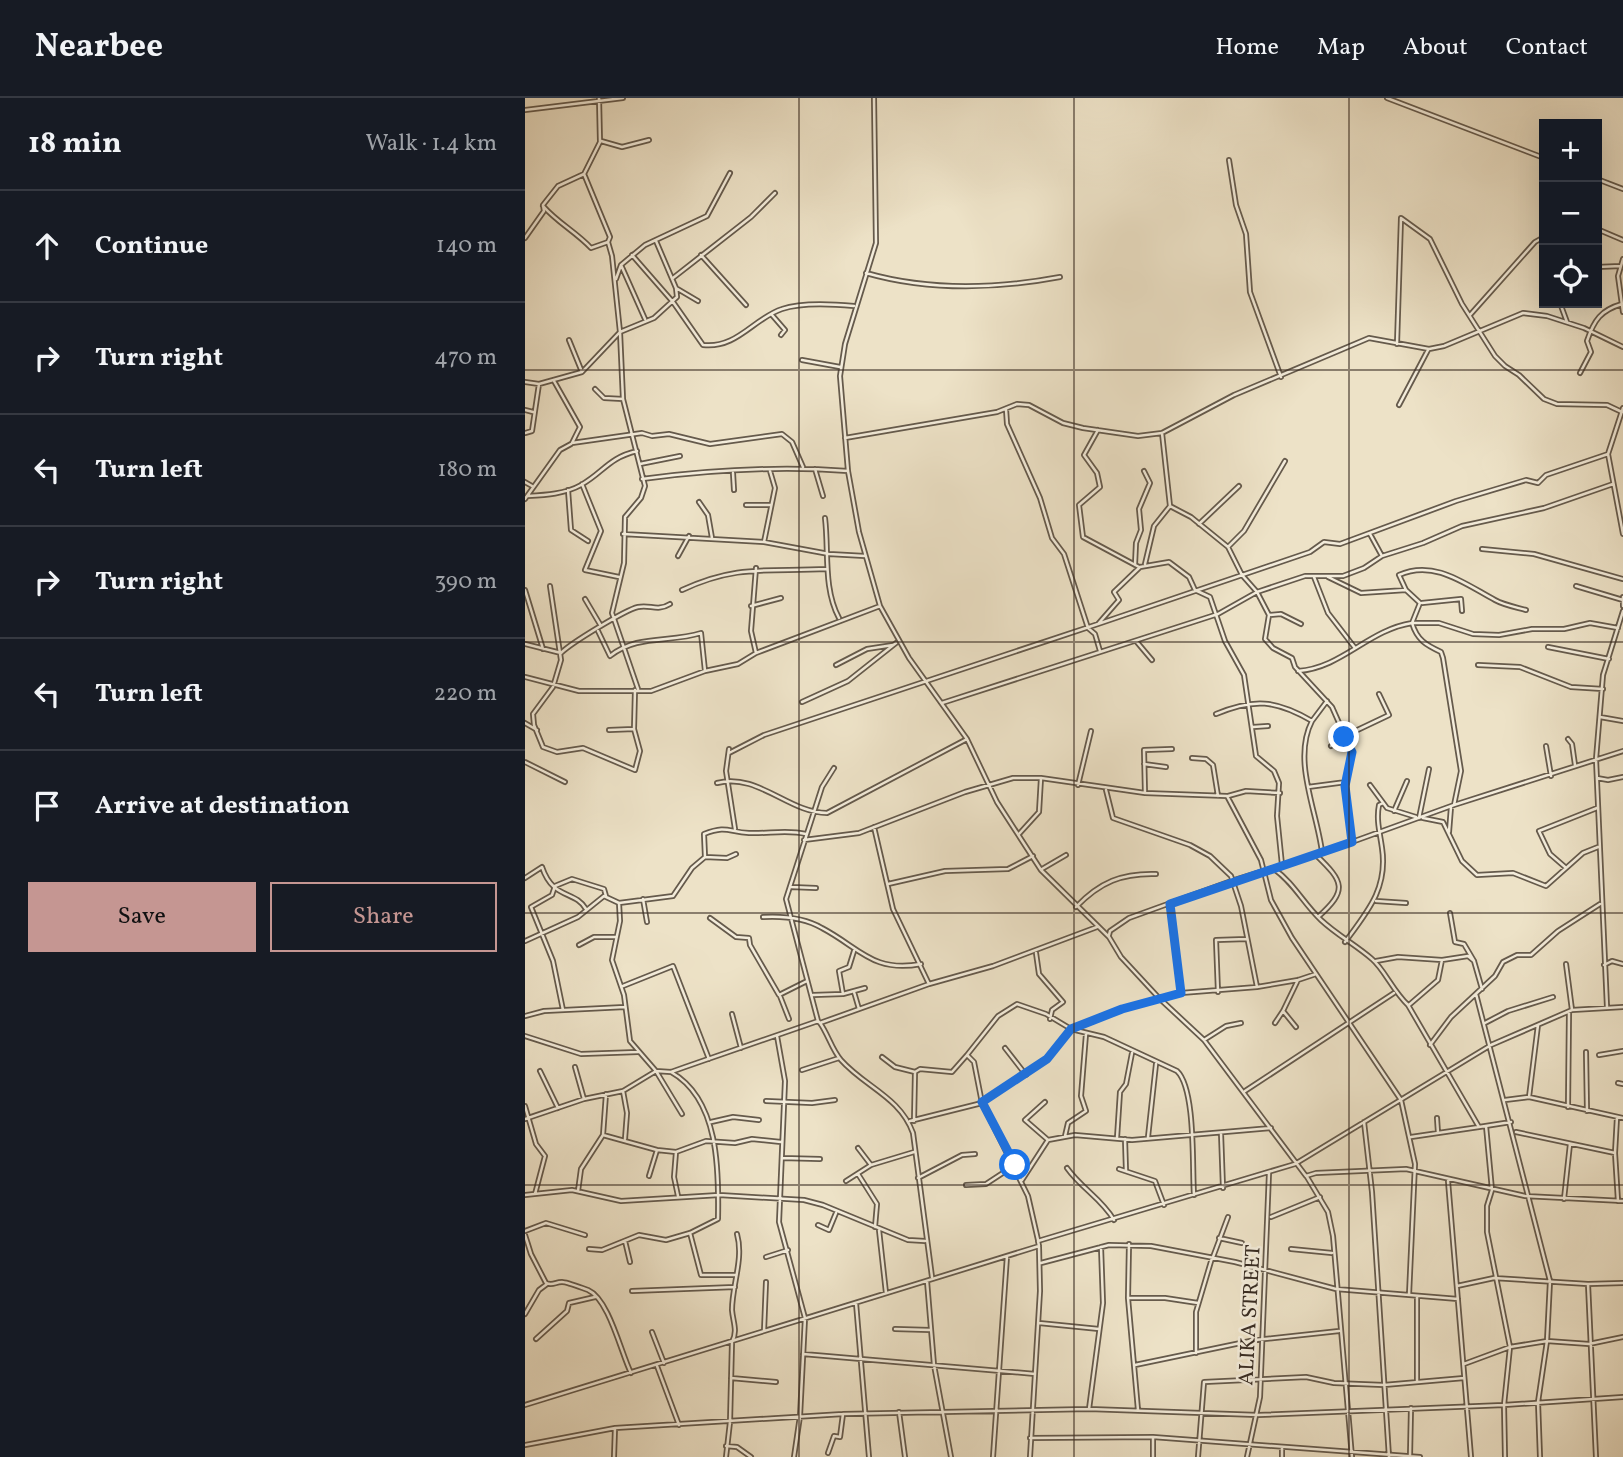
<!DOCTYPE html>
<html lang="en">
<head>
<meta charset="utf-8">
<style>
  :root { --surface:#171b24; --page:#242831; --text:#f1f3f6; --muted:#9ea1a6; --line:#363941; --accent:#c59692 }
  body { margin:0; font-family:Vollkorn,serif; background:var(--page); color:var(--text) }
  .controls { position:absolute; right:21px; top:21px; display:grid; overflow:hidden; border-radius:0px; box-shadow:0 7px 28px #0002 }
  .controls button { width:63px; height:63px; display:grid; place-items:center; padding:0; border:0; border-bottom:2px solid var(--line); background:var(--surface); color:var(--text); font:35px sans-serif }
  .stop { position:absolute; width:21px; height:21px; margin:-16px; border:5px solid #1a73e8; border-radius:50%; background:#fff }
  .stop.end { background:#1a73e8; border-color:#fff; box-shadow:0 2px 7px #0008 }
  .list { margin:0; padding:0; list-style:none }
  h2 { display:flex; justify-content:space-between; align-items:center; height:91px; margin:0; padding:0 28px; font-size:30px }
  h2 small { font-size:23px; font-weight:400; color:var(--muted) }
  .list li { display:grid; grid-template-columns:46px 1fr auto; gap:21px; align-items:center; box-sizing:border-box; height:112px; padding:0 28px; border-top:2px solid var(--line) }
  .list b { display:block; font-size:26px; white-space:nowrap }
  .list em { font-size:23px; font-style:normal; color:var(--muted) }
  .actions { display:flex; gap:14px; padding:21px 28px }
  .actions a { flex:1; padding:16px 0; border:2px solid var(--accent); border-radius:0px; text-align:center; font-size:24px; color:var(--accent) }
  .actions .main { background:var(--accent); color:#111 }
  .icon { flex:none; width:38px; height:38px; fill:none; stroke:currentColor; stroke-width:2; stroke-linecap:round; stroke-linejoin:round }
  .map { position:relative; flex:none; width:1098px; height:1359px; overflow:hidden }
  header { display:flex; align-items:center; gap:42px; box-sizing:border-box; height:98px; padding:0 35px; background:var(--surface); border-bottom:2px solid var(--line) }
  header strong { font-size:33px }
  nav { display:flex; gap:38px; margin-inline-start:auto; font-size:24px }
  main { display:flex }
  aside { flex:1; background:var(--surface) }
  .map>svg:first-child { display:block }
</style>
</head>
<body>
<header>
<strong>Nearbee</strong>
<nav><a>Home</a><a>Map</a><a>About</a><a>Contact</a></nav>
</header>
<main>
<aside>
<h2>18 min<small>Walk · 1.4 km</small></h2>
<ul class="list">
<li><svg class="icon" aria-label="ahead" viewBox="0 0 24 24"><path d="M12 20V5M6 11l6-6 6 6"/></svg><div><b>Continue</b></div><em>140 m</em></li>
<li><svg class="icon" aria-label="right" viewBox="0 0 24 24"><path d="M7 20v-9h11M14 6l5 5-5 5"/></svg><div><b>Turn right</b></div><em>470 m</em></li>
<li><svg class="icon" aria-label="left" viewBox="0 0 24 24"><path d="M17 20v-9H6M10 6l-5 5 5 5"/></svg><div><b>Turn left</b></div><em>180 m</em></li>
<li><svg class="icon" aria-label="right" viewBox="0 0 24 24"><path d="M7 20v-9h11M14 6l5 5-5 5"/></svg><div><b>Turn right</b></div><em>390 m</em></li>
<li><svg class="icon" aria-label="left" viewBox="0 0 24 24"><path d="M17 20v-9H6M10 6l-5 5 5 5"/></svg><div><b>Turn left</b></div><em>220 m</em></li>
<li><svg class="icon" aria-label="arrive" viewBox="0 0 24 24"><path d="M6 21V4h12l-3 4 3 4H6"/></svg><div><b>Arrive at destination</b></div></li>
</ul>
<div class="actions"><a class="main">Save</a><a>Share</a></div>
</aside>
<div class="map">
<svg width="1098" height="1359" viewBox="0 0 1098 1359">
  <rect width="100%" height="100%" fill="#ede2c7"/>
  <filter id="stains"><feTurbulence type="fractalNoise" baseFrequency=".00286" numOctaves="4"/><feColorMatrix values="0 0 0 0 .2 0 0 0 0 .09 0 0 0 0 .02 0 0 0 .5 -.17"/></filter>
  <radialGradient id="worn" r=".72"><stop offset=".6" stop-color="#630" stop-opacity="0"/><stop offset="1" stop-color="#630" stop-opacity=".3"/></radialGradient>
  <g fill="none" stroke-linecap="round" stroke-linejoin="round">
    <!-- minor casing -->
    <g stroke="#655a4c" stroke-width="6">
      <path id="minor" d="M74,0l1,44 -16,32 26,63 -2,5 4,14 8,76 3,67 22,87 -4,12 -16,19 -1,46 -12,50 26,76
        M349,0l2,145 -31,101 -5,32 8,95 11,61 21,74 29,52 58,81 30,63 44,68 68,67 12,20 38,41 45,42 102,136 10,-3 90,-4 119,27 98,5
        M862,0l157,60
        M0,12l98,-12
        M76,43l21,6 27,-7
        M704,62l7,45 10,29 4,58 31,85
        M1072,81l26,10
        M18,108c15,17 33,26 48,42l17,-6
        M1072,131l26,11
        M0,140l19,-27 -1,-6 15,-19 26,-12
        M131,143l20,47 22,13
        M107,157l41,47 30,43c34,4 51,-27 79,-36 20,-7 51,-5 72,-3
        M176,157l45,50
        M1098,161l-5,17 5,36
        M1072,169l24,-1
        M341,175c63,18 130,16 194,4
        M148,180l78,-61 24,-24
        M91,181l5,-14
        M1035,205l7,19
        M247,217l13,15 -4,5
        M945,217l65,-73 9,-5
        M120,221l-24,-54 24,-20 62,-29 23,-43
        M44,242l13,32
        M872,246l4,-126 29,21 32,65 33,52 10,10 14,9 25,24 13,5 50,1 15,7
        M277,262l38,7
        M1055,275l11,-21 -4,-11c7,-21 14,-31 35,-37
        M29,283l26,46 -8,16 70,-10 10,3 17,-2 41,10 72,-10 10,8 11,25
        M0,284l14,2 43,-12 38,-40 34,-14 23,-21 -1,-9
        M70,291l9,9 19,1
        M874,307l29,-55
        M1098,310l-15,46 15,80
        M481,311l1,15 33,74 12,40 12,16 24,74 7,6 5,17
        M0,312l8,2
        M573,332l-14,25 13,18 3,14 -21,18 4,32 56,30
        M0,335l7,-2 7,-47
        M320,340l152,-26 20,-8 12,1 34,18 20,5 55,8 24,-3 72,-38 135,-57 60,11 15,-3 79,-33 24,3 37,12 39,19
        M115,366l40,-8
        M290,371l8,27
        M208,375l1,17
        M117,381c68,-9 138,-13 206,-8
        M0,384l7,4
        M57,386l19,47 -16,39 34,7
        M43,392l3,40 17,11
        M2,398c18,-1 38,-2 54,-11 23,-13 27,-27 56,-34
        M0,401l35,-49 11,-6
        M174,404l9,13 4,23
        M221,407h24
        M645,408l21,11 37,30 14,28 15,17 12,23
        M300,420c4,33 -2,70 14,100
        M674,426l40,-38
        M98,436l141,8 65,12 36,2
        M845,436l12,22
        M239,444l11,-54 -5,-17
        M703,449l16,-16 41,-70
        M957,451l52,5 89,25
        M153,458l11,-20
        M620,466l9,-38 16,-20 -8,-73
        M610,467l1,-22 5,-13 -2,-21 11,-26 -6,-12
        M231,470l-5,63 5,22
        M789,479l14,36 27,35
        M803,479l33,16 45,-3 14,13 -8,20h27l34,11 26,1 33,-6h32l26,-6 28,5
        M25,488l11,74 -8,27 -20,27 1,11 9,22 14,5 26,-4 52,22 5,-19 -6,-22 1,-39
        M1051,488l47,14
        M0,492l18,59
        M157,492c55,-26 87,-18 145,-21
        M881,492l-7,-15c35,-16 66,9 96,25 9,5 20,7 31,10
        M1098,499v9
        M60,501l16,27
        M897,505l39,-4 1,12
        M226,508l30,-8
        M573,526l212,-72 14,-10 16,2 116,-43 70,-21 12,3 8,-8 62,-21
        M776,526l-20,-10 -12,1 -4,24 8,9 19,10 3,9 37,40 20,45 -7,34 7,56
        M73,533l12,25c27,-22 60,-13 91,-23l4,38
        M611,543l16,19
        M0,546l36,9c10,-10 64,-43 77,-46 12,-3 19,5 32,-3
        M1023,549l61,12
        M311,567l31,-16 26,-4
        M953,567l42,2 51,20 32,2
        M773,573c44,-3 70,-41 114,-48 5,17 14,22 29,29l2,6 18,113 -7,34
        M0,579l54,14h72l54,-20 33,-7 18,-11 124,-47
        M277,604l46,-21 48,-38
        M417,605l276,-89 39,-22 48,-16h38l21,-8 18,-12 41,-13 39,-17 82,-18 69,-24
        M691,616c38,-16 60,-14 96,7 -20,39 5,90 10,131
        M1075,619l23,4
        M787,623l15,-20
        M0,625l12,7
        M728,629l15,-1
        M84,632l25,-1
        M1043,641l4,5 3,21
        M806,648l18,-12 40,-19 -10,-21
        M1021,648l5,30
        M204,651l-3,22 9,58
        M204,655l35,-18 334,-111 21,-24 -5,-8 26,-25 29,-5 20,15 6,13 15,7 15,44 19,34 12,81 18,15 5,12 -2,33 5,49
        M667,660l14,1 7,6 5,31
        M0,664l40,20
        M619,666l22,3
        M1072,680l11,2 15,-3
        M192,685c40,-11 72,30 110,30l140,-74
        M553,687l13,-54
        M845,687l17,23 29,9
        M783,689l38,-5
        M581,692l7,28 77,27 20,11 21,20 10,30 16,81
        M620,695l-1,-43 28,-1
        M703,698l18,-5 34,2
        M869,713l13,-30
        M894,720l10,-49
        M898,720l20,4 19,39 15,14 36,-2 33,13 37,-33 15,-6
        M349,729l19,82 36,75
        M924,734l2,-25
        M494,736l20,-22 2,-34
        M279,742l55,-7 106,-41 48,-14h28l104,15 82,3 34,64 10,40 21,38 109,162 14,64 -6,131
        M791,757c28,27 32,35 2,62
        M180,759l22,1 9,-4
        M1040,769l-15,-13 -11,-23 58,-23
        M517,771l24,-14
        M749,771c20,14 29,34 47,51 16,15 35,25 51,39 12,10 21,32 36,46l71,122 32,-5
        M0,780l17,-11c11,33 33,23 44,42
        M363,786l57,-13 63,-2 25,-13
        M266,789l25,1
        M118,801l4,23
        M851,803l30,2
        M94,805l54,-7 19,-28 13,-11 -1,-23c23,-9 24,-2 45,-1 20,1 37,-4 57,1
        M645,806l11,89
        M551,809c24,-25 46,-34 80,-33
        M925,815l5,29 9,2 10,17 8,28
        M238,819c19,-1 42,1 59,11 38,20 51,45 99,36
        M185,820l26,19 13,1 1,7 29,50 28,-14
        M584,837l1,-4 19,-13 105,-38 82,-25 138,-50 169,-54
        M0,843l53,-24 26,-21 15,7 1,18 -8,39 12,35 6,46 26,30 26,43
        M820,844c23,-31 43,-54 37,-94 -2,-15 -6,-28 -3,-43l4,-2
        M54,847l15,-8h22
        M511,855l3,21 24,28 -11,8 -2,9
        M851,863l22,-4 44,3 26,-4 6,5
        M1041,866l6,46
        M1079,867l8,-4 11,3
        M98,888l50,-20 36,93
        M329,894l5,17
        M693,894l-2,-52 31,-1
        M318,896l-4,-23 10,-4 5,-16
        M951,896l74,287 -3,60 -9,61 2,55
        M288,897l30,-1 22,-6
        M255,898l9,23
        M884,907l29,-25 4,-20
        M1082,909l-11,-248 7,-84 20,-64
        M38,912l-10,-49 -22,-54 21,-12 3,-9 17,-7 32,10 2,7
        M207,916l9,34
        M0,918l19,-5 81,-4
        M293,923l-32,-122 36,-112 12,-19
        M295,925c8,11 12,27 21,37 24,27 59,37 72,73l19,144
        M750,925l8,-12
        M960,925l23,-12 45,-14
        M771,929l-13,-16 15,-31
        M0,938l56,18 57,-2
        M252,938l8,45 -6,141 26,96 -5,98 -6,41
        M679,942l22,-14 15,-3
        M905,947l21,-28 44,-41 8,-14 14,-7h14l27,-24 42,-27
        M480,950l21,27
        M1061,954l1,59
        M442,957l31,-39 19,-12 29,10 25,15 33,8 73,34c19,18 15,96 17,124
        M1074,957l24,-4
        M357,959l13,10 20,5
        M50,969l9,32
        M277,972l37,-12
        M15,973l18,37
        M1093,985l5,1
        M98,993l4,22 -2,26
        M720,993l149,-98
        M1004,999l9,-72
        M980,1002l24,-3 94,21
        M241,1003l46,2 23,-3
        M520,1004l-20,18 23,20
        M0,1008l11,38 9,12 -10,38
        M1043,1009l1,-94
        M1092,1019l-2,36 3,48
        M912,1020l1,15
        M0,1021l59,-20 39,-8 33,-20 15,1 14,-5 133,-46 2,2 109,-39 64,-18 104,-39
        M385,1023l72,-18 64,-44 25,-30 51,-20 59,-16 76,-6 41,-7 18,-6
        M389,1023l1,-49 5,-3 32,3 15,-17 7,7 8,41 46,93 10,44
        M186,1024l22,-5 26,3
        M839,1024l8,70 17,265
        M961,1028l6,64 -5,16v26l23,115 -6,58 1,52
        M991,1034l99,21
        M696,1035l2,55
        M78,1037l54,15 19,2 30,-11 29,2 17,-4 29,3
        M540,1038l3,-13 18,-12 -5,-15 5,-62
        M623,1039l8,-73
        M886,1039l68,-10
        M592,1040l3,-46 6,-8 6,-31
        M600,1041l1,32
        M333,1050l13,17
        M151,1054l-2,25 4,19
        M257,1060l38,1
        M542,1070c14,20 35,31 47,52
        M594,1071l36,12 9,24
        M333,1076l19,30 -2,23
        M124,1078l8,-26
        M782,1079l21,35 5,24 19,221
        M393,1080l44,-23 13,-1
        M497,1082l26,-40 27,-5 57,5 139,-12
        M321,1083l25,-16 43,-13
        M923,1083l23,276
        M441,1087l20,-1 29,-19
        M53,1093l3,-22 22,-34 3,-41
        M0,1097l47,-5 49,11 98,-6 85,5 19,5 85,35 17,1
        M1039,1101l6,-55
        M746,1119l49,-20
        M293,1127l11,5 7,-17
        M354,1132l7,63
        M0,1133l21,-8 39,12
        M165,1135l11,42h34
        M0,1137l6,19 15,29c7,3 9,-1 16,-1 5,0 20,6 26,8 21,9 33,63 43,83
        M694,1140l23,5
        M100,1143l5,21
        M604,1146l-1,54 10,112
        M64,1151l13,1 37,-15 27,5 24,-7 28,-14c1,-49 1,-120 -47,-147
        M766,1151l41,4
        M241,1159l22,-7
        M688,1159l15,-40
        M516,1165l68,-18 42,1 84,16 101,27 122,10
        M402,1183l7,84 17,92
        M1063,1186l8,173
        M932,1188l37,-8 94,6 35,-1
        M107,1193l103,-4
        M604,1200h36l33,5
        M331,1205l13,154
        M0,1216l14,-24 8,-6
        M514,1225l60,6
        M370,1231l35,1
        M239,1233l2,-49
        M127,1234l12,31
        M11,1241l31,-28 2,-8 26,-6
        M671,1255v-41l16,-54
        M278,1256l232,20
        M939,1266l46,-17 37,-6 42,3 34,-7
        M610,1267l120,-25 84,-9
        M132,1268l22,59
        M206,1280l45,4
        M892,1284v-85
        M0,1307l514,-159 -1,-5 257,-77 196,-119 81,-35 51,-3
        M564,1311l14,-106 -2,-56
        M374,1314l6,45
        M505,1340l123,-1 267,20
        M0,1347l90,-17 228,-14 246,-5 169,6 246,-10 119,-8
        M201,1348l11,1 14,10
        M757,1349v10
        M303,1355l6,-17 6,1 3,-23
        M885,1358l1,-48
        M89,1359l1,-29
        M201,1359l4,-35 2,-80c6,-11 1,-20 0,-32 0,-25 12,-51 5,-76
        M468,1359l14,-201
        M505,1359l10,-166 -1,-44
        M628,1359v-20
        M673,1359l6,-75 102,-5 28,6 50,2 80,-7
        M722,1359l13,-60 9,-224"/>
    </g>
    <!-- minor -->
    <use href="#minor" stroke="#f3ecdb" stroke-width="2.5"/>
  </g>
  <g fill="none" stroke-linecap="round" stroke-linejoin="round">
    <!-- route -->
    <path stroke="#1a73e8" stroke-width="9" d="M490,1067l-33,-63 65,-43 24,-30 51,-20 59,-16 -11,-89 182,-62 -7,-56 7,-34 -8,-15"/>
  </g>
  <!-- grid -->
  <path fill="none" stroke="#382c23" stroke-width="2" stroke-opacity="0.55" d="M274,0v1359M549,0v1359M824,0v1359M0,272h1098M0,544h1098M0,815h1098M0,1087h1098"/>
  <g text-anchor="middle" stroke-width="5" stroke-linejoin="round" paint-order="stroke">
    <!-- street labels -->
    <g font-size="21" fill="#382c23" stroke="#f3ecdb">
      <text transform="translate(724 1217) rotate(-87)" y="7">ALIKA STREET</text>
    </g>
  </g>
  <rect width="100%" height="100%" filter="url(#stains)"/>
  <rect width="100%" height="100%" fill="url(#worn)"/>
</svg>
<div class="controls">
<button>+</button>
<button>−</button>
<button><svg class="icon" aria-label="locate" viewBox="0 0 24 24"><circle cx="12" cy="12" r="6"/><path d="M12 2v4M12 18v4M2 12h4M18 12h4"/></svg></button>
</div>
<div class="stop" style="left:490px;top:1067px"></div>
<div class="stop end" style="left:819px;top:639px"></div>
</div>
</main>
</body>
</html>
